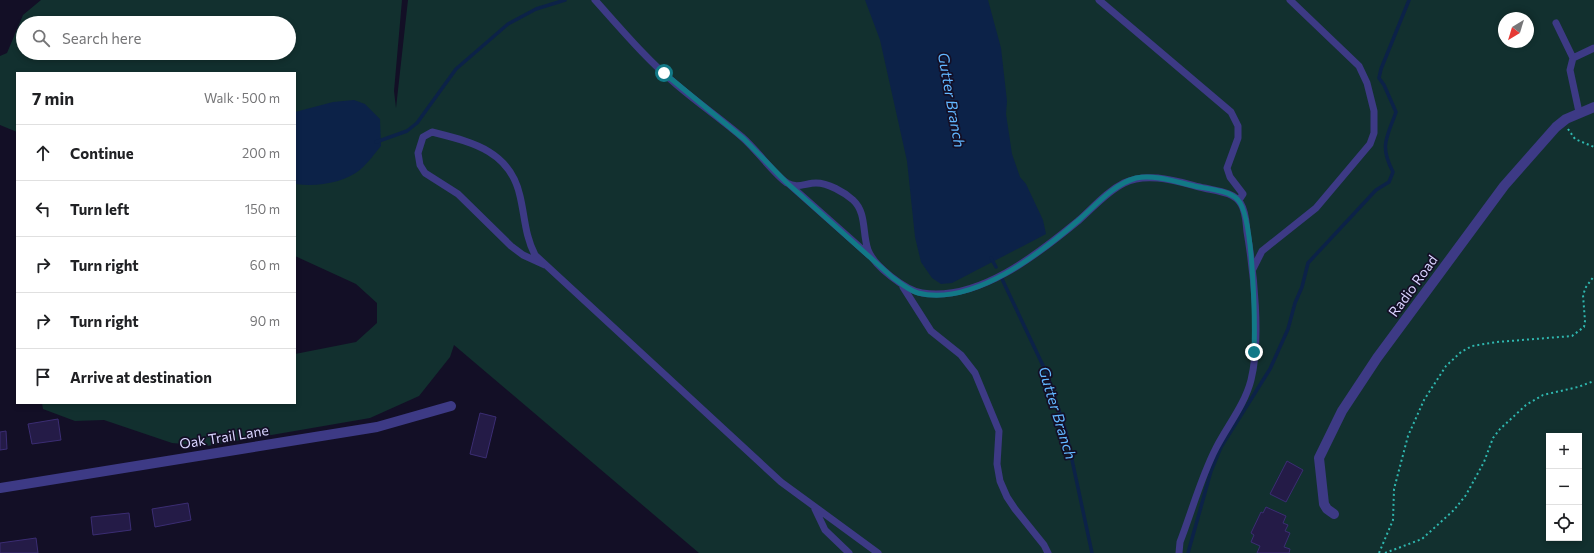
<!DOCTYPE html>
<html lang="en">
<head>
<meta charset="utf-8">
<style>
  :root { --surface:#fff; --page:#f6f6f6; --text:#202124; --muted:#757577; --line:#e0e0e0 }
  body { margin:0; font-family:Commissioner,sans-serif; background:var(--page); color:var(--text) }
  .controls { position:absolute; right:12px; bottom:12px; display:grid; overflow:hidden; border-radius:0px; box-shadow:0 2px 6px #0003 }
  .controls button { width:36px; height:36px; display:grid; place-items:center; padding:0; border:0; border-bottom:1px solid var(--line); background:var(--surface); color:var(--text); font:20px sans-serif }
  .compass { position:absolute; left:1498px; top:12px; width:36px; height:36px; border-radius:50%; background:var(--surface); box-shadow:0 2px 6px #0003; rotate:218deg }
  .stop { position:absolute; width:12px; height:12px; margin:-9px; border:3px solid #127987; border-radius:50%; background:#fff }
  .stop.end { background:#127987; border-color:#fff; box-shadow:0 1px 4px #0008 }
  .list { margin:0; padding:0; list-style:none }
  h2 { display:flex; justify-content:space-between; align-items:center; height:52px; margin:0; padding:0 16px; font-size:17px }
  h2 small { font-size:13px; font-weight:400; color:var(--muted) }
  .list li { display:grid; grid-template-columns:26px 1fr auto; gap:12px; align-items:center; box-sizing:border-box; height:56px; padding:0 16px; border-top:1px solid var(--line) }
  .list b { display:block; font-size:15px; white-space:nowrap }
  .list em { font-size:13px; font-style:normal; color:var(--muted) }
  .icon { flex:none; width:22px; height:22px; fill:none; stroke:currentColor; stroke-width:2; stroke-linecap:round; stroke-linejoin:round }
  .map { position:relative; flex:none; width:1594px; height:553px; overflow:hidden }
  .search { position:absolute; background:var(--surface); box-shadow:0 2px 6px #0003; left:16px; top:16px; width:280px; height:44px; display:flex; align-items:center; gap:10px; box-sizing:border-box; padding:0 14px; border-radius:22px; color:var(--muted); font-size:15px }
  .panel { position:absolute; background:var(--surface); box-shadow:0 2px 6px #0003; left:16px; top:72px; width:280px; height:332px; border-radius:0px }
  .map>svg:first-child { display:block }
</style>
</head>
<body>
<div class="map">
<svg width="1594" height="553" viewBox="0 0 1594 553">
  <rect width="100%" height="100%" fill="#130f26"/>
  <!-- green -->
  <path fill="#12302f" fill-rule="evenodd" d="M41,0h361l-8,91 2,17 12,-108h1186v553h-895l-245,-208 -4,12 -31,39 -49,22 -163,28 -35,-3 -68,-23 -29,1 -32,-12 -1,-6h253v-49l61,-12 21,-19v-20l-21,-19 -61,-28v-183h-278v59l-17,-7v-69l7,-3 16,-38zM1504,18h24v24h-24zM23,23h266v30h-266zM1549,436h30v102h-30z"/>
  <!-- water -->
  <path fill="#0c2248" d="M865,0h123l13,48 6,53 -1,13 6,40 8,23 6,7 17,36 3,14 -94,49 -11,1 -9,-6 -11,-16 -6,-25 -8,-76 -27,-121z
    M354,100l11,4 15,15 1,27c-6,7 -13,17 -20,23 -17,14 -44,18 -65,15l-1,-72 38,-10z"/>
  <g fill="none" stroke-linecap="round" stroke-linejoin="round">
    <!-- stream -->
    <path stroke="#0c2248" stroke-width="3.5" d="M376,142l31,-11 10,-8 39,-54 52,-45 28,-15 29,-9
      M991,258l5,9
      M1002,279l45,95 19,58 26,121
      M1188,553l23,-82 10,-24 49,-78 18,-40 7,-26 7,-16 6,-24 68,-73 13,-8 4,-10c-14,-27 -6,-34 3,-60l-12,-27 -5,-7 2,-9 28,-69"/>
  </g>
  <!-- building -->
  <path fill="#241b47" stroke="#3b2d73" d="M480,413l16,4 -10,41 -16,-4z
    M58,419l3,21 -29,4 -4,-20z
    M6,431l1,18 -7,1v-18z
    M1287,461l16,9 -17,32 -16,-8z
    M188,503l3,17 -36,7 -3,-18z
    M1266,507l20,9 -3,7 5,2 -3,6 5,2 -6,14 6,2 -1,4h-32l3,-7 -9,-4 3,-7 -3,-2 10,-21 2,1z
    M129,513l2,17 -38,5 -2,-18z
    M36,538l2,15h-38v-10z"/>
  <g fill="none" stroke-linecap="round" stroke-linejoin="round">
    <!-- path -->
    <path stroke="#2fb8b0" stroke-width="2" stroke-dasharray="2 3" stroke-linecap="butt" d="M1568,129l7,10 19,8
      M1379,553l14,-33 1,-31 14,-53 16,-36 22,-34 15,-14 11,-6 25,-4 75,-6 12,-9 1,-6 -2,-26 3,-8 8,-11
      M1385,553l37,-14 32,-29 12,-15 18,-33 9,-24 7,-9 26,-24 17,-10 35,-8 16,-6"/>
    <!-- service -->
    <path stroke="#3d3a85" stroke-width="7" d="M595,0c26,29 52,60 82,85 21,18 44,34 65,52 14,12 32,37 45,46 10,6 19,0 29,0 12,0 28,9 37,17 14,13 9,33 15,50 6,16 37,40 54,43 56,9 116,-39 156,-72 15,-13 28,-29 46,-38 24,-12 55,-1 80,5 13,3 30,4 37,16 5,8 5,19 6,28 7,41 14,108 4,148 -6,24 -23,45 -35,68 -15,29 -24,63 -36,94l-1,11
      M1099,0l132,112 7,14v12l-11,30 3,9 13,17 -4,6
      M1556,23l17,35 -3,12 9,42
      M1573,58l21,-10
      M790,185l80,71
      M545,265l-22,-10 -12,-9 -53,-52 -33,-21 -5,-8 -2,-12 5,-16 9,-5c39,10 78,18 88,64 5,21 5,40 15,59l246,227 97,71
      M1253,269l9,-18 54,-43 54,-64 4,-11v-22l-7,-28 -8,-17 -69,-66
      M903,287l28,44 30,24 14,18 24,58 -2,33 3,17 7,16 8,12 29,36 4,8
      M815,509l10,21 24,23"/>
    <!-- minor -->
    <path stroke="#3d3a85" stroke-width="10" d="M0,488l377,-61 74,-21
      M1334,514l-7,-5 -3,-5 -5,-46 23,-47 35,-53 127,-172 52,-59 10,-8 28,-12"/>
  </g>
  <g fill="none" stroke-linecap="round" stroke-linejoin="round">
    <!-- route -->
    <path stroke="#127987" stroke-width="5" d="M664,73l80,66 42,43 106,95c8,6 16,13 26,16 55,14 124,-41 162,-74 17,-15 34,-35 56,-41 20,-4 43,5 63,9 11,2 31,4 39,13 16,17 17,125 16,152"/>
  </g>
  <g text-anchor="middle" stroke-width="3.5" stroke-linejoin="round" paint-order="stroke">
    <!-- street labels -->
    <g font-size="14" fill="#d9d4ff" stroke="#130f26">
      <text transform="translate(1413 286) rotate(-54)" y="5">Radio Road</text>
      <text transform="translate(224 437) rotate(-9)" y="5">Oak Trail Lane</text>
    </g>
    <!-- water labels -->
    <g font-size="15" font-style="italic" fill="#62b6ff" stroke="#130f26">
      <text transform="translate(951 100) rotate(80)" y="5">Gutter Branch</text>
      <text transform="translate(1057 413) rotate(73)" y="5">Gutter Branch</text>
    </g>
  </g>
</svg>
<div class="controls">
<button>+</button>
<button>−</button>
<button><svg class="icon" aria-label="locate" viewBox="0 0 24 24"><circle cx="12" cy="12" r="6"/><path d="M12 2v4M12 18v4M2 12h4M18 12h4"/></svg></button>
</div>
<svg class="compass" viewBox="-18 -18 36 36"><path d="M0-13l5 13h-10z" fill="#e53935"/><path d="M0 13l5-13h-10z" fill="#757577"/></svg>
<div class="stop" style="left:664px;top:73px"></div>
<div class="stop end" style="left:1254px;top:352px"></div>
<div class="search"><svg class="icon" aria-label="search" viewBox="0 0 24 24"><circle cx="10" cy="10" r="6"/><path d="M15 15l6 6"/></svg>Search here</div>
<section class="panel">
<h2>7 min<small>Walk · 500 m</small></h2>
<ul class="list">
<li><svg class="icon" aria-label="ahead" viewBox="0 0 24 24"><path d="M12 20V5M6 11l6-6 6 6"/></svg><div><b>Continue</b></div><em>200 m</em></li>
<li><svg class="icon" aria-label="left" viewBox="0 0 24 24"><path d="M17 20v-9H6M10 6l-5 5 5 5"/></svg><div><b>Turn left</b></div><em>150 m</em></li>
<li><svg class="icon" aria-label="right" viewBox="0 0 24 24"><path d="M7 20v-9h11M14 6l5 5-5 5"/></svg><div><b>Turn right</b></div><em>60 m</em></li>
<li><svg class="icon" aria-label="right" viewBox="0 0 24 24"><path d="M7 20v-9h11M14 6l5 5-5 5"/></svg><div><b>Turn right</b></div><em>90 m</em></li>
<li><svg class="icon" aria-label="arrive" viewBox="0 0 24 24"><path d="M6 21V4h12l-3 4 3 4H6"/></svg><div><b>Arrive at destination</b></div></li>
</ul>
</section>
</div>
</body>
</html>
